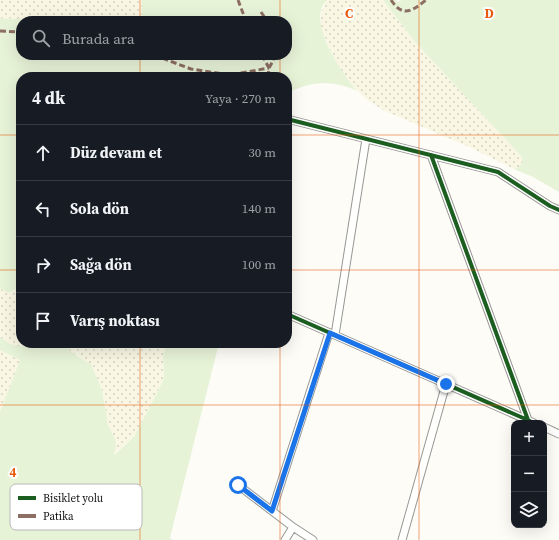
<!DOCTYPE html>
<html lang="tr">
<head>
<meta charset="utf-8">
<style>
  :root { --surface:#171b24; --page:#20242c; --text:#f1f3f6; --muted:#9ea1a6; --line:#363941 }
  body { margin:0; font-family:"Source Serif 4",serif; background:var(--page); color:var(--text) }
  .controls { position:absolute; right:12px; bottom:12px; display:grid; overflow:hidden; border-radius:8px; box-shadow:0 4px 16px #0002 }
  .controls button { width:36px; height:36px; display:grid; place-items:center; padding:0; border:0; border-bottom:1px solid var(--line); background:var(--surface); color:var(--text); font:20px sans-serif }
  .stop { position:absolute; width:12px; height:12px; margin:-9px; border:3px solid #1a73e8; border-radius:50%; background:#fff }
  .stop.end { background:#1a73e8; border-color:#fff; box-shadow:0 1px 4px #0008 }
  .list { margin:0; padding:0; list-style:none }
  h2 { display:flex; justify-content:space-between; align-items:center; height:52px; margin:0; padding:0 16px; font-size:17px }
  h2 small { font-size:13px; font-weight:400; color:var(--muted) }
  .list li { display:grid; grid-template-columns:26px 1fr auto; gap:12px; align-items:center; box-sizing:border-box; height:56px; padding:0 16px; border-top:1px solid var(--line) }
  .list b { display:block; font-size:15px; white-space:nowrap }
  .list em { font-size:13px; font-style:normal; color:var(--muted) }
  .icon { flex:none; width:22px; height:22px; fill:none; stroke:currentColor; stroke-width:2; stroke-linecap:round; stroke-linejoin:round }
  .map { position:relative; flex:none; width:559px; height:540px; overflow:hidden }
  .search { position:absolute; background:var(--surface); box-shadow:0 4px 16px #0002; left:16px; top:16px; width:276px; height:44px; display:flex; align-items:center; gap:10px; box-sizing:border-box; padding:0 14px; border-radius:16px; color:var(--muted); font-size:15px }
  .panel { position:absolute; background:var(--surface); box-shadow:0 4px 16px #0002; left:16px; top:72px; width:276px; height:276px; border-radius:16px }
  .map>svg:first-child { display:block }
</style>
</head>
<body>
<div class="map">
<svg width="559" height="540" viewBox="0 0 559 540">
  <defs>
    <pattern id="farmland-dots" width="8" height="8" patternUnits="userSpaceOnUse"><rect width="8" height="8" fill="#f9f7e4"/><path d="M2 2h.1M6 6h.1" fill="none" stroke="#d4d3c3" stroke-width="1.8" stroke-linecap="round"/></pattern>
  </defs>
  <rect width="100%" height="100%" fill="#fdfcf7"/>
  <!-- farmland -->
  <path fill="url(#farmland-dots)" d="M0,0h142v21h-40l-14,-3 -31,-1 -22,3 -35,-2z
    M327,0h56l32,42 106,114 2,6 -1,3 -5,3 -3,1 -47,-23 -84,-36 -17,-11 -16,-16 -7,-10 -7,-11 -13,-29 -2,-6v-13l4,-12z
    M0,288l8,5 8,-4 5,-1v55h8l-2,1 -5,2h-6l-7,-3 -9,-6z
    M61,343h106l-4,13 1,23 -30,58 -21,18v-21l-3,-5 -3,-8 -3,-21 -2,-10 -11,-26 -13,-7z
    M0,350l20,10 -20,52z"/>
  <!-- grass -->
  <path fill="#e7f3d7" d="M142,0h185c-22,20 16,75 30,91 -24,-11 -46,-11 -70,3v-17h-266v211l-5,1 -8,4 -8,-5v-270l35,2 22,-3h21l24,4h-81v34h266v-34h-145z
    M383,0h13l2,2 3,-2h158v192l-26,-15 -19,-8c7,-1 10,-7 7,-13l-106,-114z
    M0,337l9,6 7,3h6l7,-3h32l17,14 13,7 11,26 6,35 7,14 1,5 -2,11 20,-18 30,-58 -1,-23 4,-13h52l-49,195 3,2h-173v-128l20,-52 -20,-10z"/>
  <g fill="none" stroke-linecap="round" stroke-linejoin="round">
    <!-- street casing -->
    <g stroke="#979795" stroke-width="9">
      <path id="street" d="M291,120l207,52 52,34 9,4
        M431,155l97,265
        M287,314l247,109
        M335,335l31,-196
        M544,427l15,7
        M238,485l55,42 20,13
        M272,511l57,-178
        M285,540l8,-13
        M402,540l44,-156"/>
    </g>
    <!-- street -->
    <use href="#street" stroke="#fffffe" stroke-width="7"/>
    <!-- quiet -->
    <path stroke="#8d6e63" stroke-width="3" stroke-dasharray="6 3" stroke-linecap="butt" d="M238,0l8,21
      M391,0c12,18 21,11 35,0
      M261,12l6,9
      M0,31l21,1
      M154,55l37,14 39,6 39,-7
      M262,55l7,13
      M268,77l1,-9 4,-7 1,-6"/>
    <!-- cycleway casing -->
    <g stroke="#fff" stroke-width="6">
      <path id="cycleway" d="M291,120l207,52 52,34 9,4
        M431,155l97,265
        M287,314l243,107"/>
    </g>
    <!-- cycleway -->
    <use href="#cycleway" stroke="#1b5e20" stroke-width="4"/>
  </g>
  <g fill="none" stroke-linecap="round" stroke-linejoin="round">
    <!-- route -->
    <path stroke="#1a73e8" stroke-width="5" d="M238,485l34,26 58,-178 116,51"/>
  </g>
  <!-- grid -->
  <path fill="none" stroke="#e8590c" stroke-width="1" stroke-opacity="0.55" d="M140,0v21M280,0v21M419,0v540M140,55v22M280,55v22M0,135h21M287,135h272M0,270h21M287,270h272M140,343v197M280,343v197M0,405h559"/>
  <!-- legend -->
  <rect x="10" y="484" width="132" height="46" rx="6" fill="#fff" stroke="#b8b8b8" stroke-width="1"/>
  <rect x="18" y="496" width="18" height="4" fill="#1b5e20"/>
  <rect x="18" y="514" width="18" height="4" fill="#8d6e63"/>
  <g font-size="11" fill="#111">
    <text x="43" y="502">Bisiklet yolu</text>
    <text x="43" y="520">Patika</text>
  </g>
  <g font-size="13" text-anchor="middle" font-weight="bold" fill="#e8590c" stroke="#fff" stroke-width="4" stroke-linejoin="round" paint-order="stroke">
    <text x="349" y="18">C</text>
    <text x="489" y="18">D</text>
    <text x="13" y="477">4</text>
  </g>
</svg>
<div class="controls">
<button>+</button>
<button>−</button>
<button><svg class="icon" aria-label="layers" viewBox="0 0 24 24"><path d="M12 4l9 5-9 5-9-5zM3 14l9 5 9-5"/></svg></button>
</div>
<div class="stop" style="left:238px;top:485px"></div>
<div class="stop end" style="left:446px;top:384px"></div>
<div class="search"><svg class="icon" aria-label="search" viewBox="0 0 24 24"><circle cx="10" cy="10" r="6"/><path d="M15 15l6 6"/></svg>Burada ara</div>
<section class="panel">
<h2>4 dk<small>Yaya · 270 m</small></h2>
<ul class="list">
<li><svg class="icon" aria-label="ahead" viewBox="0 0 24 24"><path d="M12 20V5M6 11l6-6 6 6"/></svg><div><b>Düz devam et</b></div><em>30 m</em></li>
<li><svg class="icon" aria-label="left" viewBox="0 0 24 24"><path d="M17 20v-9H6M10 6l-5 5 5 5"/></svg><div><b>Sola dön</b></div><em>140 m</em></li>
<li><svg class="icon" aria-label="right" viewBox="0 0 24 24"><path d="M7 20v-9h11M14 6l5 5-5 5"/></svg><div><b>Sağa dön</b></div><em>100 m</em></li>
<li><svg class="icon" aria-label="arrive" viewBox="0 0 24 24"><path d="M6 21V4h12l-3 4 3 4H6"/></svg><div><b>Varış noktası</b></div></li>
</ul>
</section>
</div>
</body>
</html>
